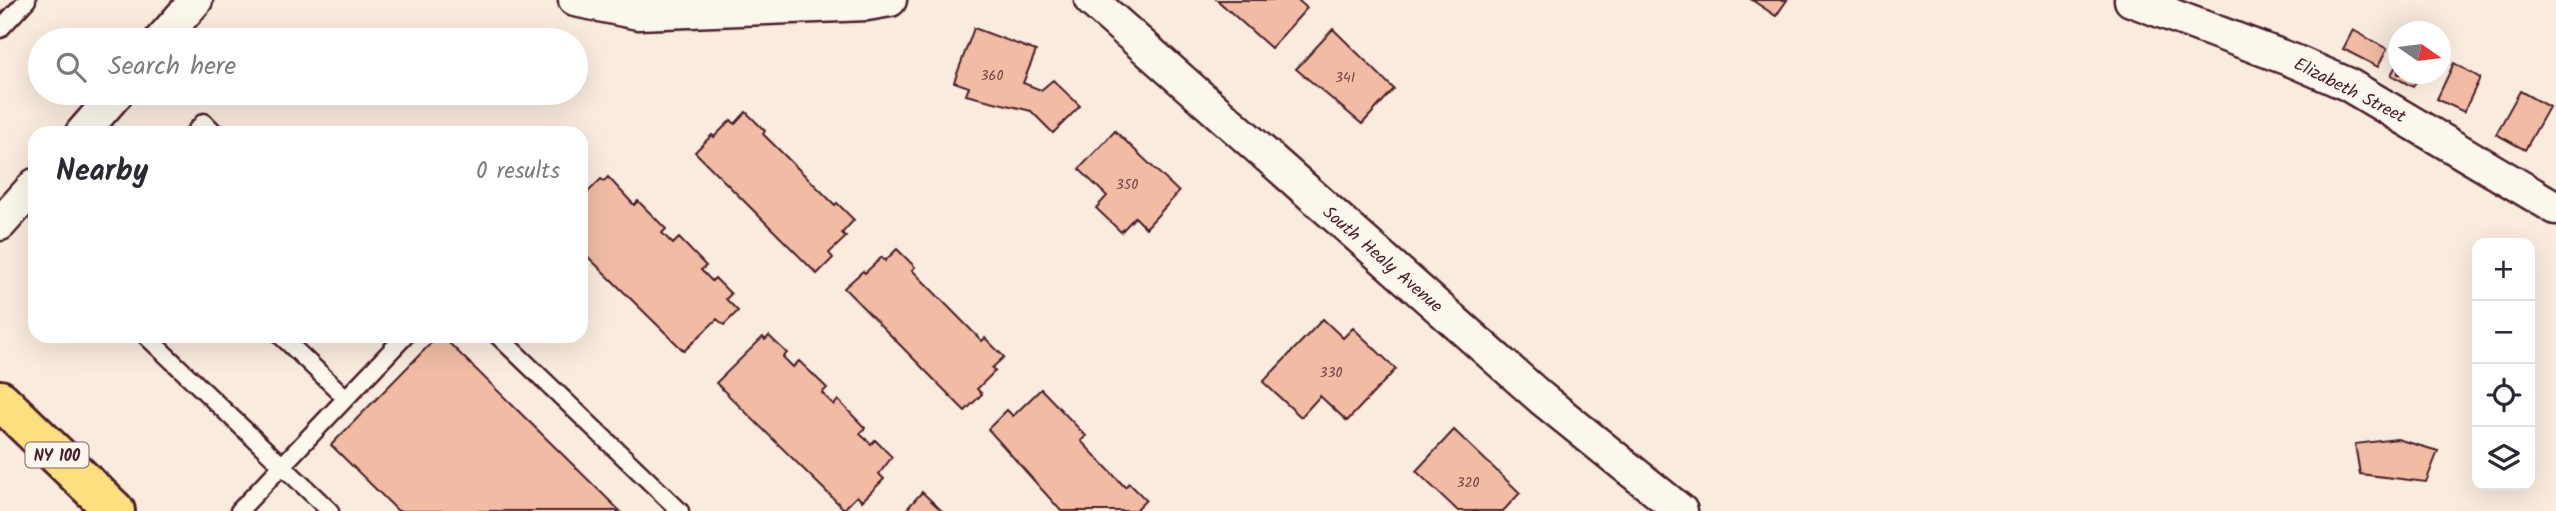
<!DOCTYPE html>
<html lang="en">
<head>
<meta charset="utf-8">
<style>
  :root { --surface:#fff; --page:#f7f7f7; --text:#2b2b33; --muted:#7c7c81; --line:#e1e1e2 }
  body { margin:0; font-family:Kalam,sans-serif; background:var(--page); color:var(--text) }
  .controls { position:absolute; right:21px; bottom:21px; display:grid; overflow:hidden; border-radius:14px; box-shadow:0 7px 28px #0002 }
  .controls button { width:63px; height:63px; display:grid; place-items:center; padding:0; border:0; border-bottom:2px solid var(--line); background:var(--surface); color:var(--text); font:35px sans-serif }
  .compass { position:absolute; left:2388px; top:21px; width:63px; height:63px; border-radius:50%; background:var(--surface); box-shadow:0 7px 28px #0002; rotate:104deg }
  .list { margin:0; padding:0; list-style:none }
  h2 { display:flex; justify-content:space-between; align-items:center; height:91px; margin:0; padding:0 28px; font-size:30px }
  h2 small { font-size:23px; font-weight:400; color:var(--muted) }
  .icon { flex:none; width:38px; height:38px; fill:none; stroke:currentColor; stroke-width:2; stroke-linecap:round; stroke-linejoin:round }
  .map { position:relative; flex:none; width:2556px; height:511px; overflow:hidden }
  .search { position:absolute; background:var(--surface); box-shadow:0 7px 28px #0002; left:28px; top:28px; width:560px; height:77px; display:flex; align-items:center; gap:18px; box-sizing:border-box; padding:0 24px; border-radius:38px; color:var(--muted); font-size:26px }
  .panel { position:absolute; background:var(--surface); box-shadow:0 7px 28px #0002; left:28px; top:126px; width:560px; height:217px; border-radius:21px }
  .map>svg:first-child { display:block }
</style>
</head>
<body>
<div class="map">
<svg width="2556" height="511" viewBox="0 0 2556 511">
  <rect width="100%" height="100%" fill="#f9ebdd"/>
  <filter id="ink" filterUnits="userSpaceOnUse"><feTurbulence type="fractalNoise" baseFrequency=".0143" numOctaves="2"/><feDisplacementMap in="SourceGraphic" scale="14" xChannelSelector="R" yChannelSelector="G"/><feConvolveMatrix kernelMatrix="1 2 1 2 8 2 1 2 1" color-interpolation-filters="sRGB"/></filter>
  <g filter="url(#ink)">
    <!-- building -->
    <path fill="#f1bca3" stroke="#4a1f2b" stroke-width="2" d="M1217,0h81l9,8 -36,40z
      M1752,0h35l-11,16z
      M974,28l62,23 -13,32 18,7 12,-10 27,26 -27,27 -22,-22 -65,-16 3,-8 -15,-5z
      M1333,29l61,60 -32,35 -66,-55z
      M2353,30l34,19 -9,18 -35,-18z
      M2398,62v12h22l-7,13 -22,-12z
      M2454,63l26,15 -16,34 -27,-13z
      M2520,91l29,16 -24,43 -29,-16z
      M746,112l19,19 -2,3 72,71 2,-2 17,17 -12,13 4,4 -17,16 4,5 -16,16 -122,-122 17,-17 2,2 17,-17 4,4z
      M1115,131l64,61 -33,36 -11,-11 -14,15 -25,-24 11,-12 -28,-27z
      M608,177l26,28 4,-4 28,28 -4,4 11,11 6,-6 27,28 -5,4 11,11 3,-3 16,16 -5,5 12,12 -14,14 -7,-6 -33,32 -103,-101v-51l20,-20 3,2z
      M897,249l18,18 -3,3 70,71 3,-3 19,19 -12,11 3,3 -18,18 5,5 -17,17 -121,-123 19,-17 2,2 17,-16 3,4z
      M1323,319l20,19 10,-10 43,41 -49,52 -27,-25 -19,21 -38,-35z
      M438,336h4l178,175h-222l-67,-66z
      M769,336l18,17 -4,4 10,10 6,-6 28,27 -5,5 12,12 4,-5 27,28 -5,6 11,10 4,-4 17,17 -13,17 5,5 -22,22 -5,-5 -13,13 -128,-126 47,-46 2,3z
      M1041,389l45,47 -5,5 44,46 4,-4 17,17 -11,11h-74l-73,-82 19,-19 6,6z
      M1454,430l66,63 -17,18h-45l-42,-40z
      M2397,439l41,12 -12,31 -66,-8 -5,-30z
      M922,492l20,19h-37z"/>
    <g fill="none" stroke-linecap="round" stroke-linejoin="round">
      <!-- lane casing -->
      <g stroke="#4a1f2b" stroke-width="21">
        <path id="lane" d="M0,29l27,-29
          M194,133l10,-11 11,11
          M146,336l184,175
          M281,336l65,62
          M498,336l182,175
          M239,511l166,-175"/>
      </g>
      <!-- street casing -->
      <g stroke="#4a1f2b" stroke-width="37">
        <path id="street" d="M575,0l63,13 229,-9 23,-4
          M1091,0l450,398 140,113
          M2131,0l163,61 53,23 209,124
          M161,40l35,-40
          M82,133l35,-40
          M0,224l35,-39"/>
      </g>
      <!-- primary casing -->
      <g stroke="#4a1f2b" stroke-width="44">
        <path id="primary" d="M0,400l115,111"/>
      </g>
      <!-- lane -->
      <use href="#lane" stroke="#fbf7ec" stroke-width="16"/>
      <!-- street -->
      <use href="#street" stroke="#fbf7ec" stroke-width="32"/>
      <!-- primary -->
      <use href="#primary" stroke="#fce080" stroke-width="38"/>
    </g>
  </g>
  <g text-anchor="middle" stroke-width="5" stroke-linejoin="round" paint-order="stroke">
    <!-- number labels -->
    <g font-size="14" fill="#744649">
      <text x="992" y="80">360</text>
      <text x="1345" y="82">341</text>
      <text x="1127" y="189">350</text>
      <text x="1331" y="377">330</text>
      <text x="1468" y="487">320</text>
    </g>
    <!-- shield labels -->
    <rect fill="#fbf7ec" stroke="#7f6065" stroke-width="2" x="25.5" y="442.5" width="63" height="25" rx="5"/>
    <g font-size="16" font-weight="bold" fill="#4a1f2b">
      <text x="57" y="461">NY 100</text>
    </g>
    <!-- street labels -->
    <g font-size="18" fill="#4a1f2b" stroke="#fbf7ec">
      <text transform="translate(2350 90) rotate(27)" y="6">Elizabeth Street</text>
      <text transform="translate(1383 259) rotate(41)" y="6">South Healy Avenue</text>
    </g>
  </g>
</svg>
<div class="controls">
<button>+</button>
<button>−</button>
<button><svg class="icon" aria-label="locate" viewBox="0 0 24 24"><circle cx="12" cy="12" r="6"/><path d="M12 2v4M12 18v4M2 12h4M18 12h4"/></svg></button>
<button><svg class="icon" aria-label="layers" viewBox="0 0 24 24"><path d="M12 4l9 5-9 5-9-5zM3 14l9 5 9-5"/></svg></button>
</div>
<svg class="compass" viewBox="-18 -18 36 36"><path d="M0-13l5 13h-10z" fill="#e53935"/><path d="M0 13l5-13h-10z" fill="#7c7c81"/></svg>
<div class="search"><svg class="icon" aria-label="search" viewBox="0 0 24 24"><circle cx="10" cy="10" r="6"/><path d="M15 15l6 6"/></svg>Search here</div>
<section class="panel">
<h2>Nearby<small>0 results</small></h2>
<ul class="list">
</ul>
</section>
</div>
</body>
</html>
